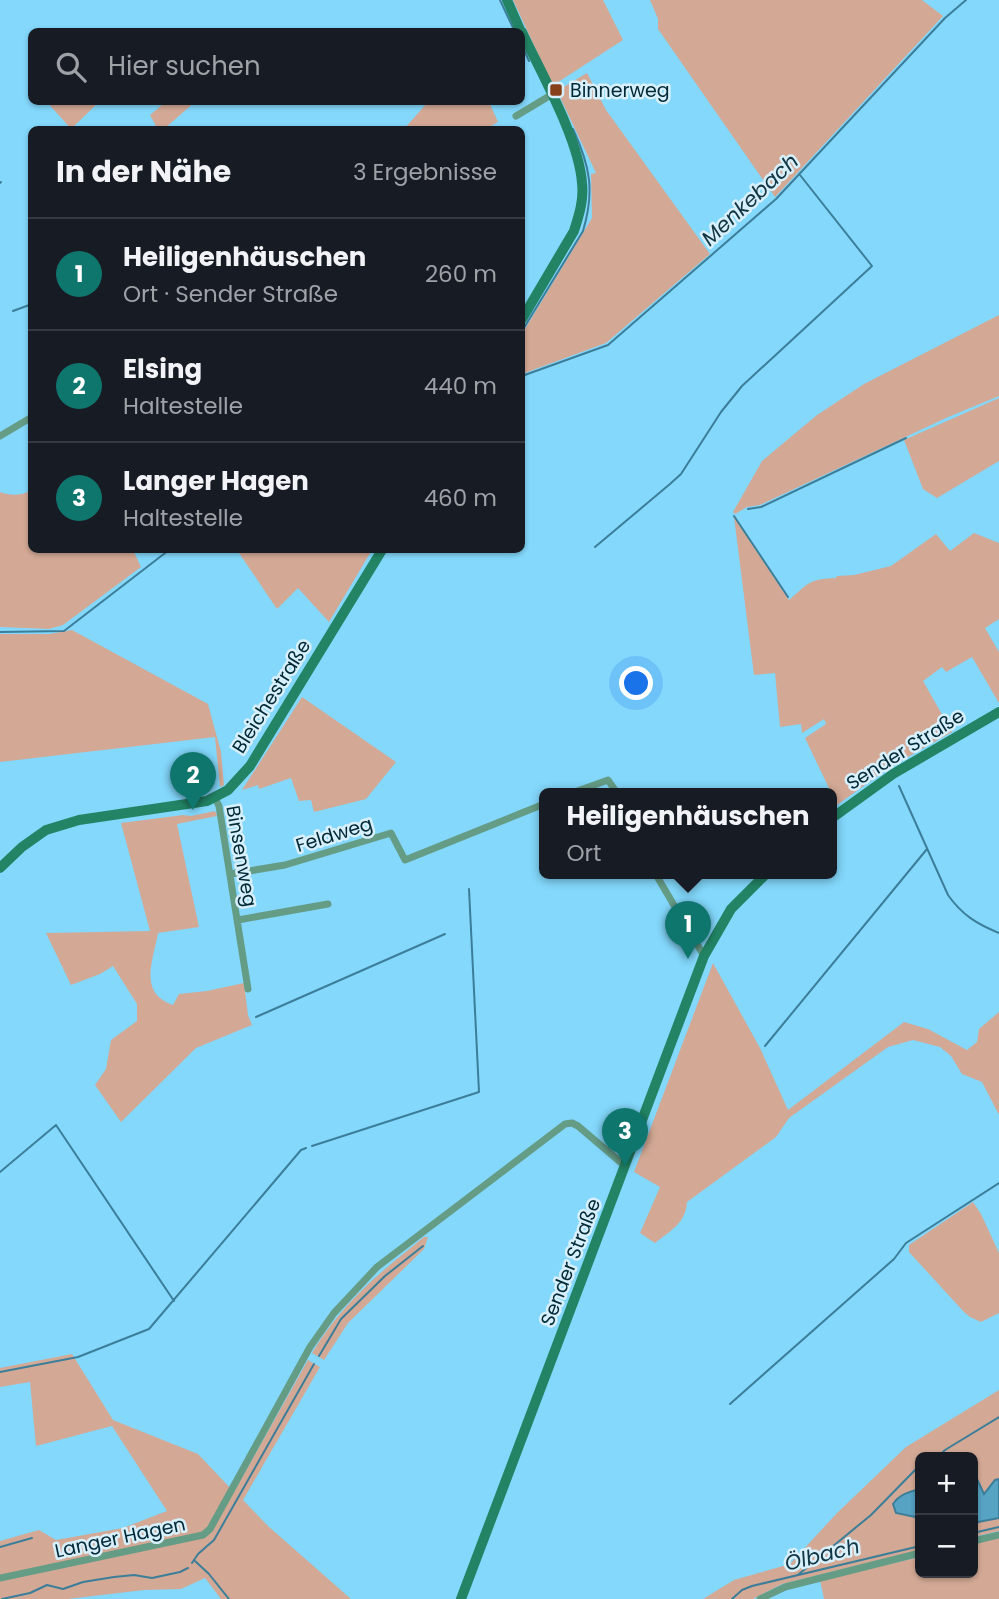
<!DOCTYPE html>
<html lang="de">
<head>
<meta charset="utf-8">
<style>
  :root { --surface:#171b24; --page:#242831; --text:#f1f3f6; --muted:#9ea1a6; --line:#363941; --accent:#0f766e }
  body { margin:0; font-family:Poppins,sans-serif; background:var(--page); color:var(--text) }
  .controls { position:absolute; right:21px; bottom:21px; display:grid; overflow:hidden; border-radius:10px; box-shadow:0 2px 5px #0004 }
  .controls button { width:63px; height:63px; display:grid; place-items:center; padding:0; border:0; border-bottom:2px solid var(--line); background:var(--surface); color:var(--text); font:35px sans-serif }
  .you { position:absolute; left:637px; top:684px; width:24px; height:24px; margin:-18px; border:5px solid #fff; border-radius:50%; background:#1a73e8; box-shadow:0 0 0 10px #1a73e833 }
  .badge { display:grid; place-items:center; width:46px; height:46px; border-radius:50%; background:var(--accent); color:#fff; font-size:23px; font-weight:700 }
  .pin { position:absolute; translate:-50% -58px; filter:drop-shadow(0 2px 4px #0008) }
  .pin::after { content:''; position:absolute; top:37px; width:24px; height:21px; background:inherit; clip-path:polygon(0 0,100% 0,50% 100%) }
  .popup { position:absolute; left:539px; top:788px; width:298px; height:91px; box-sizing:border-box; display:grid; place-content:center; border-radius:10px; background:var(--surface); filter:drop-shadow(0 2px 5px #0005); font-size:23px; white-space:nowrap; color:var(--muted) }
  .popup b { font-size:26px; color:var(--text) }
  .popup::after { content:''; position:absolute; left:50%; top:100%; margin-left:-14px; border:14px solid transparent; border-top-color:var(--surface) }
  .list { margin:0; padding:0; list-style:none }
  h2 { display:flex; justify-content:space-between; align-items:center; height:91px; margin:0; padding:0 28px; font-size:30px }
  h2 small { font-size:23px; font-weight:400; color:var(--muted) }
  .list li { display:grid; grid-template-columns:46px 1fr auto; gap:21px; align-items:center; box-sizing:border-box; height:112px; padding:0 28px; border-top:2px solid var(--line) }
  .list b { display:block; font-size:26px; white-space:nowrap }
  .list p { margin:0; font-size:23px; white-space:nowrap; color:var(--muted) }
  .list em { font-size:23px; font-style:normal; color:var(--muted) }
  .icon { flex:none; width:38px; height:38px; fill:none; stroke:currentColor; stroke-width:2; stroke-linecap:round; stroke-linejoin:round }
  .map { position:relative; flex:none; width:999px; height:1599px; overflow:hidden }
  .search { position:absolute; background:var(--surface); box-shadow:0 2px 5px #0004; left:28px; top:28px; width:497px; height:77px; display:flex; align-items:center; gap:18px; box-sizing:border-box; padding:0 24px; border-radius:10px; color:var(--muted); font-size:26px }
  .panel { position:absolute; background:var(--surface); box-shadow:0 2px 5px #0004; left:28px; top:126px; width:497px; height:427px; border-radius:10px }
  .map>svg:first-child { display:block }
</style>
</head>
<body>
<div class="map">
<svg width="999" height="1599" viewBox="0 0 999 1599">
  <rect width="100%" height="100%" fill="#83d8fc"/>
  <!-- green -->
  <path fill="#d3a995" d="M513,0h90l20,40 -68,44h-3z
    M650,0h272l21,16 -168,181 -117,-168v-10z
    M587,73l19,37 104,144 -104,89 -84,31v-40l70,-116 -1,-44 5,-1 -39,-82z
    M47,102h52l-28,27z
    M159,102h36l-31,27 -6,1 -8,-15 12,-10z
    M428,102h61l9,20 -12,7h-82z
    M999,315v81l-53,22 -186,87 -13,2 -12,7 -2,-2 29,-51 55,-46 47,-31z
    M999,398v63l-62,37 -14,-9 -19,-49z
    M31,490l1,60h101l8,17 -78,58 -14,4 -49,-2v-135c10,4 22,4 31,-2z
    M734,517l55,83c20,-17 20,-21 47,-22l1,-2 17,-1 37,-9 45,-32 14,17 24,-18 25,10v76l-14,9 14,24v51l-27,-46 -26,15 -4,-5 -19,14 29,51 -62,35 -53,38 -32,-67 21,-14 -2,-5 -22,14 -1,-9 -21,3 -5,-54 -21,2z
    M237,550h135l-43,72 -31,-34 -21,21z
    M72,630l136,74 13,48 3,33 -4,2 -5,-50 -215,25v-128h50z
    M302,697l94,65 -30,37 -52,13 -3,-12 -12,1 -8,-23 -32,11 -1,-4 -16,5z
    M215,811l2,5 -40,8 22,103 -41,6c-5,28 -20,60 15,72l6,-11 28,-3 37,-8 4,32 4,10 -56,23 -75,74 -26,-37 11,-16 5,-29 26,-19v-17l-24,-38 -13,8 -29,11 -25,-52 104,-2 -29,-108 62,-8 8,1z
    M713,963l47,85 28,62 116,-88 24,7 39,21 10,-8 2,-13 20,-17v103l-17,-33 -20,-8 -11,-18 -11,-9 -27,-7 -25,7 -99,71 -13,19 -89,65c-1,21 -17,29 -32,41l-15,-10 20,-46 -26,-15z
    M973,1202l8,12 18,39v60l-18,9 -11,-5 -6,-5 -55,-60v-7z
    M424,1237h4l-4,12 -76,74 -24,37 -12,-7c32,-52 65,-78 112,-116z
    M72,1354l41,66 85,34 36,38 74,-132 12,7 -77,133 25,26 83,73h-130l-16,-21 -24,11 -37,1 -76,9h-68v-58l39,-11 17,10 67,-12 44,-17 -55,-85 -76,20 -6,-64 -30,5v-19z
    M999,1390v89l-4,1 -11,14 -7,-15h-4v-22h-53v32l-15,4 5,24 10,1v32l-138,34 -29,15h-50l31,-19 56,-16 47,-51 69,-66z
    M999,1518v13l-26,6v-14z
    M999,1538v61h-175l-4,-19 100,-23v16h53v-29z"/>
  <!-- water -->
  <path fill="#56a3c3" stroke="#3c7e99" stroke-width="2" d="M973,1479h4l7,15 11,-14 4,-1v39l-26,5z
    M920,1489v29l-24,-5 -3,-9c7,-10 16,-12 27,-15z"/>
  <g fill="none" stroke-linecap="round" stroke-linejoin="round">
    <!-- stream -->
    <path stroke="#3c7e99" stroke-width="2" d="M500,0l15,32
      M522,45l7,16
      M0,183l1,-1
      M13,311l19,-7
      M522,331l61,-100c12,-40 7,-65 -10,-102
      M522,376l86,-31 168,-146 169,-181 21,-18
      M748,509l13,-2 145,-69
      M734,516l54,81
      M595,547l75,-63 11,-10 40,-62 21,-26 130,-120 -72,-91
      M0,632l64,-1 105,-81
      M899,786l49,109c14,20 29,29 51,38
      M256,1017l189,-83
      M765,1046l162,-197
      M312,1146l167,-54 -10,-203
      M0,1172l56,-47 118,176
      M319,1356l22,-37 44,-43 38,-30
      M0,1372l78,-15 71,-28 152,-179 5,-2
      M730,1404l164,-145 12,-16 93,-60
      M938,1457l7,-7 54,-33
      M973,1533l26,-6
      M0,1547l32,-9
      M195,1561l14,13 20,25
      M192,1563l6,-9 16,-14 100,-176
      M799,1574l72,-59 49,-50
      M2,1599l28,-6 17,-8 16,4 20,-7 31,-5 20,-2 18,3 28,-6 8,-4
      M732,1599l10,-9 10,-4 168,-40"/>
    <!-- street -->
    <path stroke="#659c86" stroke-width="7" d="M516,116l35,-21
      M0,436l32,-19
      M572,793l36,-13 9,13
      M215,798l4,8 29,183
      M655,873l49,83
      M231,874l54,-9 106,-32 14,27 139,-56
      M238,920l90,-16
      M973,1541l26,-6
      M0,1578l203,-43 7,-6 100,-182 24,-34 43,-46 188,-143 7,-1 6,3 47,40
      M760,1599l25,-12 135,-34"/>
    <!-- secondary -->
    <path stroke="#228465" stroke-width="10" d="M507,0l14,32
      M522,32c19,41 57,107 60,151 2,17 -3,32 -8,48l-52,88
      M832,818l61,-44 106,-62
      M0,868l22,-21 24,-17 33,-10 128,-19 21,-11 22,-24 132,-216
      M461,1599l243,-643 27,-47 36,-36"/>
  </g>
  <!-- markers -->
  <rect fill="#87411a" stroke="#d8f0fb" stroke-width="2.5" x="549" y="83" width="14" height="14" rx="3.5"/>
  <g text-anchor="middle" stroke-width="5" stroke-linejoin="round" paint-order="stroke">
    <!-- poi labels -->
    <g font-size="19" fill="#012836" stroke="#d8f0fb" text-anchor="start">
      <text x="570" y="97">Binnerweg</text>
    </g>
    <!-- street labels -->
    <g font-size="19" fill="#012836" stroke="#d8f0fb">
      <text transform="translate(271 696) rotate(-58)" y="7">Bleichestraße</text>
      <text transform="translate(905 749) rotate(-32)" y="7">Sender Straße</text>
      <text transform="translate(334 834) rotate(-17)" y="7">Feldweg</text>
      <text transform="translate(242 856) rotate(80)" y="7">Binsenweg</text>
      <text transform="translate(570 1262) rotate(-69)" y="7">Sender Straße</text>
      <text transform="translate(120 1537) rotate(-12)" y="7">Langer Hagen</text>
    </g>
    <!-- water labels -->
    <g font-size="21" font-style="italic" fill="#123644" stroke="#d8f0fb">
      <text transform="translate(750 200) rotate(-43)" y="7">Menkebach</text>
      <text transform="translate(822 1555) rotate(-14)" y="7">Ölbach</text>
    </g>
  </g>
</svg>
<div class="controls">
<button>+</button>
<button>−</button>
</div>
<div class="you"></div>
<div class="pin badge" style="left:688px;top:959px">1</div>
<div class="popup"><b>Heiligenhäuschen</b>Ort</div>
<div class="pin badge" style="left:193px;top:810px">2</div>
<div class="pin badge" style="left:625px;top:1166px">3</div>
<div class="search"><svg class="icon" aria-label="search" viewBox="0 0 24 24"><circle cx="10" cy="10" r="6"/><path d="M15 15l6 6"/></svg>Hier suchen</div>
<section class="panel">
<h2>In der Nähe<small>3 Ergebnisse</small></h2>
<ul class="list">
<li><span class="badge">1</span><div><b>Heiligenhäuschen</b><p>Ort · Sender Straße</p></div><em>260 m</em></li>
<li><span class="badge">2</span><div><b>Elsing</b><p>Haltestelle</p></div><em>440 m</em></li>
<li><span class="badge">3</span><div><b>Langer Hagen</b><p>Haltestelle</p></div><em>460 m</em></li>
</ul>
</section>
</div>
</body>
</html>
